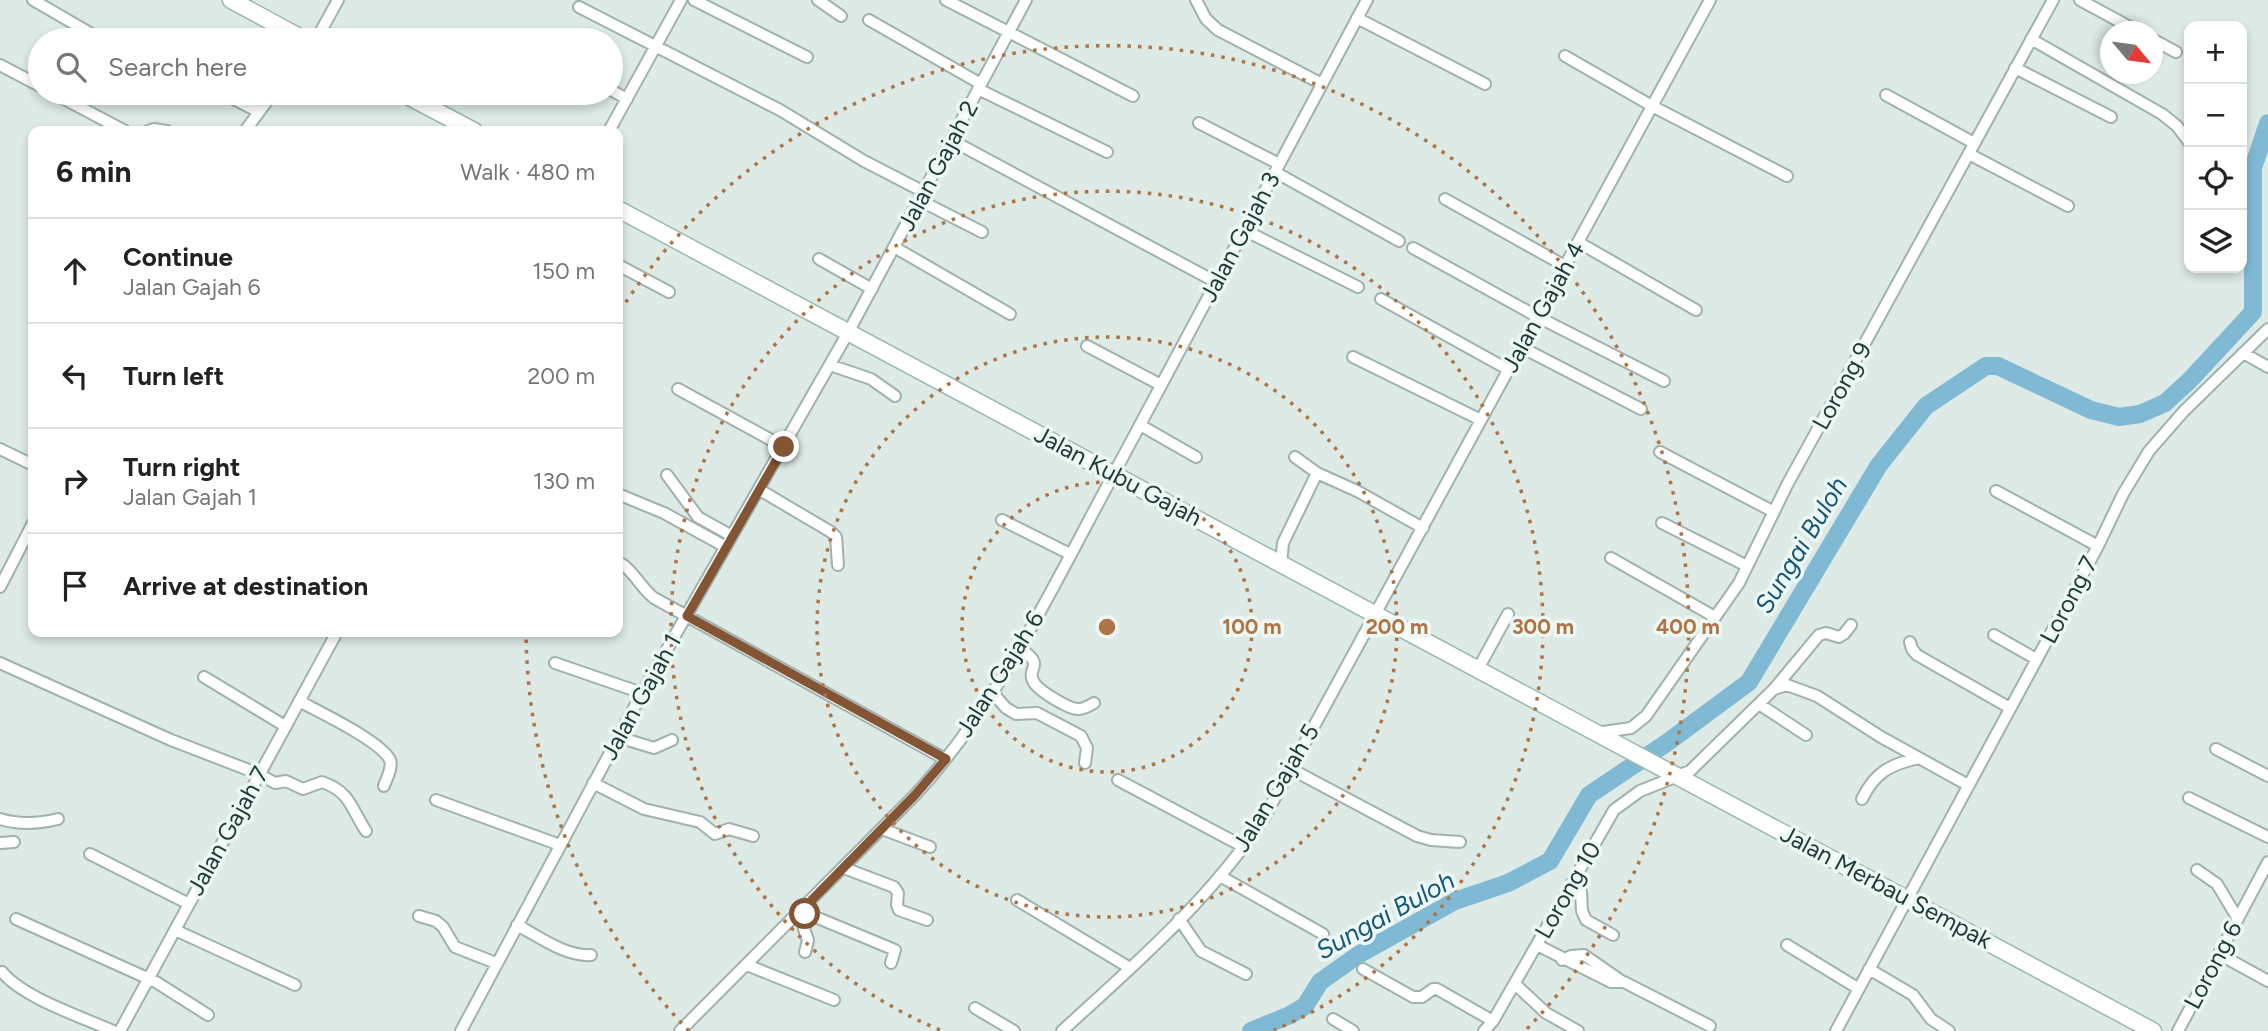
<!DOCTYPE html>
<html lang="en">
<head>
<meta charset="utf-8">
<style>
  :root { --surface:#fff; --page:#f6f6f6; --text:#222; --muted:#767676; --line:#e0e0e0 }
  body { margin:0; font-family:Figtree,sans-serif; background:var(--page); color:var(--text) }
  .controls { position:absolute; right:21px; top:21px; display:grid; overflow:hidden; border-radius:14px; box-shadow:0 4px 10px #0003 }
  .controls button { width:63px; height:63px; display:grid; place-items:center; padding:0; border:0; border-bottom:2px solid var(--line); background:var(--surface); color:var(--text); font:35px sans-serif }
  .compass { position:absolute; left:2100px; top:21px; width:63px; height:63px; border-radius:50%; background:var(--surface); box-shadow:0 4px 10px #0003; rotate:119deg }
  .stop { position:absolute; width:21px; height:21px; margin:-16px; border:5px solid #845534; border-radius:50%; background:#fff }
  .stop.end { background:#845534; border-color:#fff; box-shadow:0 2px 7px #0008 }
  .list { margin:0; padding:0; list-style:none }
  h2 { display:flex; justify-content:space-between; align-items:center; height:91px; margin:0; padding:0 28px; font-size:30px }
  h2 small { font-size:23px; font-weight:400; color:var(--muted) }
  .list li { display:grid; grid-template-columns:46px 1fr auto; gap:21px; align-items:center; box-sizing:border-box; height:105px; padding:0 28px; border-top:2px solid var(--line) }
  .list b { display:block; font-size:26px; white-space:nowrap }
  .list p { margin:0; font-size:23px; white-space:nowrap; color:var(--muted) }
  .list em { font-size:23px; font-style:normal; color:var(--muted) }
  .icon { flex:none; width:38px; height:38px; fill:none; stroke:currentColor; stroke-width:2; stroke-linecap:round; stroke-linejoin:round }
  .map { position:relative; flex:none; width:2268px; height:1031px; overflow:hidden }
  .search { position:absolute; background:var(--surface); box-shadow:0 4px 10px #0003; left:28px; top:28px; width:595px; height:77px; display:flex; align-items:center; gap:18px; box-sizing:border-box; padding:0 24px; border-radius:38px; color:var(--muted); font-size:26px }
  .panel { position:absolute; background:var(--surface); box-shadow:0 4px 10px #0003; left:28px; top:126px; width:595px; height:511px; border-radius:14px }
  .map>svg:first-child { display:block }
</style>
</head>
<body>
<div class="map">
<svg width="2268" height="1031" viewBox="0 0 2268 1031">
  <rect width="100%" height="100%" fill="#ddeae6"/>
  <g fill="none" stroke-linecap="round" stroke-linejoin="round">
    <!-- river -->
    <path stroke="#80b9d4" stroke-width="18" d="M1251,1031l39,-16 15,-9 15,-24 38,-27 97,-54 53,-18 42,-22 39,-66 79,-53 81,-60 130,-217 47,-59 60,-40h12l93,44 28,7 21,-3 25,-11 25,-23 63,-68v-144l15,-45"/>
    <!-- street casing -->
    <g stroke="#a0b2ae" stroke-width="14">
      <path id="street" d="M33,0l69,40
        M694,0l113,57
        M818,0l23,16
        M946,0l187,96
        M1196,0l10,19 12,11 104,54
        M2080,0l59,32
        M579,7l201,103 84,51 60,31
        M1357,18l128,66
        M869,20l112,64
        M2031,39l131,75 15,12 12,16
        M2152,39l24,13
        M316,40l22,-40
        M1565,56l87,50 135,70
        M0,65l40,21
        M2015,68l96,49
        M978,89l129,63
        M611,90l16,9
        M53,93l72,38
        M222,93l37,19
        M1886,95l88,48
        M1199,123l80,41
        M148,131l6,-2 13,2
        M245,131l28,-38
        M609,131l72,-131
        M951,140l265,142
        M1969,154l99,52
        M1275,172l124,69
        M1445,199l120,67
        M919,200l63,32
        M1244,230l114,57
        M1578,242l118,68
        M894,247l116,67
        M1413,248l125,69 126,64
        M819,259l53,30
        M618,265l51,27
        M1381,299l128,71
        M1087,346l74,39
        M1521,347l120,62
        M2243,353l25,14
        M1353,357l128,63
        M830,365l41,14 24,17
        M678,389l106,58
        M1140,425l56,32
        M0,449l33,16
        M1660,452l114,60
        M1295,457l22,16 40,18 66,37
        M667,475l31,42 34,19
        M760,490l71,42 5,5 2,28
        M1996,491l102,55
        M618,494l46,19 62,34
        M1002,520l68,34
        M1662,523l85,43
        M1611,558l104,59
        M622,564c13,9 19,24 32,34l291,161
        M1281,564l2,-21 34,-70
        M0,587l33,-64
        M1994,635l42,24
        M1910,642l2,7 5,6 93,53
        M1019,648c30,19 4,19 16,36 6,8 35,26 44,25 5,0 10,-3 15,-6
        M0,663l171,77 88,34 16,9 11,-2 17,8 19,-7c29,10 29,27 44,49
        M555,663l87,30
        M1478,669l30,-55
        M204,677l81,49
        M1774,689l45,-54 7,-2 13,4 5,-3 7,-9
        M991,691l15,17 10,6 21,-1 44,23 6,12 -2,15
        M299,701c20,11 82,40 91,59 3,8 -4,19 -6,26
        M1759,704l47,31
        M1596,733l35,-5 15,-12 93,-133 48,-98 266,-485
        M618,737l36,11 18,-8
        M2216,749l52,27
        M1291,769l126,67 14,4 29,2
        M1118,780l126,67
        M593,783l51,26 56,13 15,12 14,-5 24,7
        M2189,798l79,39
        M1862,799c13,-27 29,-35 57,-41
        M436,800l124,45
        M0,819c20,6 38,5 58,0
        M882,829l48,18
        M0,843l14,-1
        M90,854l99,50
        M844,868l50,19 4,6 -1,12 2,5 28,10
        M2197,870l20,14 21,35
        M1220,876l103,58
        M1572,883l9,9 1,19 4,9 27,15
        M1017,900l113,68
        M801,911l94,39 -4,13
        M805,914l1,10 -2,5 4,11 -3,12
        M419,916l17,5 7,6 12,20 41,16
        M16,919l140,63 52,33
        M1179,919l22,32 45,23
        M517,925c21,11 49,32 74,30
        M175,930l120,55
        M1537,945l74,37h13l86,44
        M1787,945l72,44
        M2219,954l49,27
        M1562,960l9,-4 13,-1 39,27
        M747,965l87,35
        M1363,969l50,28h9l11,-8h4l56,32
        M1869,969l44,26 18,24 18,12
        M2,972c21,26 80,45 111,59
        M1515,984l31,29 32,18
        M975,1008l39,23
        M1333,1019l20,12
        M120,1031l217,-399
        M461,1031l181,-338 207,-362 177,-331
        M680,1031l235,-236c81,-87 138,-209 195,-314 86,-160 171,-321 257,-481
        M1062,1031c72,-66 149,-132 203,-215l445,-816
        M1484,1031l9,-10 121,-211 26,-19 50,-20 84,-82 13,-4 30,11 64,41 87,48
        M1836,1031l262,-485 25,-52 26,-43 35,-40 84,-82
        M2178,1031l90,-169"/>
    </g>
    <!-- secondary casing -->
    <g stroke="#9bb7b1" stroke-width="19">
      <path id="secondary" d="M231,0l74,40
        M402,93l72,38
        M618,209l1535,822"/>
    </g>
    <!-- street -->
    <use href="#street" stroke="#fff" stroke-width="10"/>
    <!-- secondary -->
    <use href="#secondary" stroke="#fff" stroke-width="16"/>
  </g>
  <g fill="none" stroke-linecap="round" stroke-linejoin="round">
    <!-- route -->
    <path stroke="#845534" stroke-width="9" d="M784,447l-97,169 259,143 -31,36 -114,116 4,3"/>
  </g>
  <!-- distance rings -->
  <g fill="none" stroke="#ae7443" stroke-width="3.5" stroke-dasharray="3.5 7">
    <circle cx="1107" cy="627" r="145"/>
    <circle cx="1107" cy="627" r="290"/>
    <path d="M940 1030A436 436 0 1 1 1274 1030"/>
    <path d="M689 1031A581 581 0 0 1 526 632M620 311A581 581 0 1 1 1525 1031"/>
  </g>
  <g text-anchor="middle" stroke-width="7" stroke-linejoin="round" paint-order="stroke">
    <!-- street labels -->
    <g font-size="24" fill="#1e3a37" stroke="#edf7f4">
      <text transform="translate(938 166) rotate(-62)" y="8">Jalan Gajah 2</text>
      <text transform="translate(1240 237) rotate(-62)" y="8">Jalan Gajah 3</text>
      <text transform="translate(1543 307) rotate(-61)" y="8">Jalan Gajah 4</text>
      <text transform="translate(1842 386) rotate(-61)" y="8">Lorong 9</text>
      <text transform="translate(1118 476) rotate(28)" y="8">Jalan Kubu Gajah</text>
      <text transform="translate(2069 600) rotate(-62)" y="8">Lorong 7</text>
      <text transform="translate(1000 674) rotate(-58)" y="8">Jalan Gajah 6</text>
      <text transform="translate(641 697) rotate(-61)" y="8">Jalan Gajah 1</text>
      <text transform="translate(1276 788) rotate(-59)" y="8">Jalan Gajah 5</text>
      <text transform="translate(228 831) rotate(-61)" y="8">Jalan Gajah 7</text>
      <text transform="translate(1886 887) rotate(28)" y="8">Jalan Merbau Sempak</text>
      <text transform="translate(1568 890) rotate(-60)" y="8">Lorong 10</text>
      <text transform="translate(2213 965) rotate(-62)" y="8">Lorong 6</text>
    </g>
    <!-- water labels -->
    <g font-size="26" font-style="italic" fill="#155879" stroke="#edf7f4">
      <text transform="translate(1801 545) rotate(-59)" y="9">Sungai Buloh</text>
      <text transform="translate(1385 915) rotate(-29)" y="9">Sungai Buloh</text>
    </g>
  </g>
  <circle cx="1107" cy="627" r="10" fill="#ae7443" stroke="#edf7f4" stroke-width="3.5"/>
  <g font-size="21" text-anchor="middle" font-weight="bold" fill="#ae7443" stroke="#edf7f4" stroke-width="7" stroke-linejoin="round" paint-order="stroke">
    <text x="1252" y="634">100 m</text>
    <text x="1397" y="634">200 m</text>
    <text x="1543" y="634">300 m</text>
    <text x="1688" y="634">400 m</text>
  </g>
</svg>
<div class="controls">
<button>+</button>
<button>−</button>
<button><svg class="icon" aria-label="locate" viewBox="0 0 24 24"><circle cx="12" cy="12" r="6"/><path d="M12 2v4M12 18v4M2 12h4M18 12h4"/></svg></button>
<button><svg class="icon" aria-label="layers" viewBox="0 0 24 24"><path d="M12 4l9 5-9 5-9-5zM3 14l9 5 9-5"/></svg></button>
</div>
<svg class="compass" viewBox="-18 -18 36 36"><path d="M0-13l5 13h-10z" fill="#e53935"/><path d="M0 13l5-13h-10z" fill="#767676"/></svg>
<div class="stop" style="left:805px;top:914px"></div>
<div class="stop end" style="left:784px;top:447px"></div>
<div class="search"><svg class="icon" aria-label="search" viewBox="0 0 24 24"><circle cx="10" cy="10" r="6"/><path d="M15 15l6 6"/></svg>Search here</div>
<section class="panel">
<h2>6 min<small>Walk · 480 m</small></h2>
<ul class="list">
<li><svg class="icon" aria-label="ahead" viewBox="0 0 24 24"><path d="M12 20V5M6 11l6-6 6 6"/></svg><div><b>Continue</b><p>Jalan Gajah 6</p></div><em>150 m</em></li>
<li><svg class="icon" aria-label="left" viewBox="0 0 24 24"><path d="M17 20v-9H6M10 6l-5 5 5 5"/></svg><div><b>Turn left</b></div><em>200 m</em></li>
<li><svg class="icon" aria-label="right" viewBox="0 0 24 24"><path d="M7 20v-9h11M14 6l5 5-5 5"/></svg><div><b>Turn right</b><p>Jalan Gajah 1</p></div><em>130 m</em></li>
<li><svg class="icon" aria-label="arrive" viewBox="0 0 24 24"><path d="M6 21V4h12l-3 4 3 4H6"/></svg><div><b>Arrive at destination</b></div></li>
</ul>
</section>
</div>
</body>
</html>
